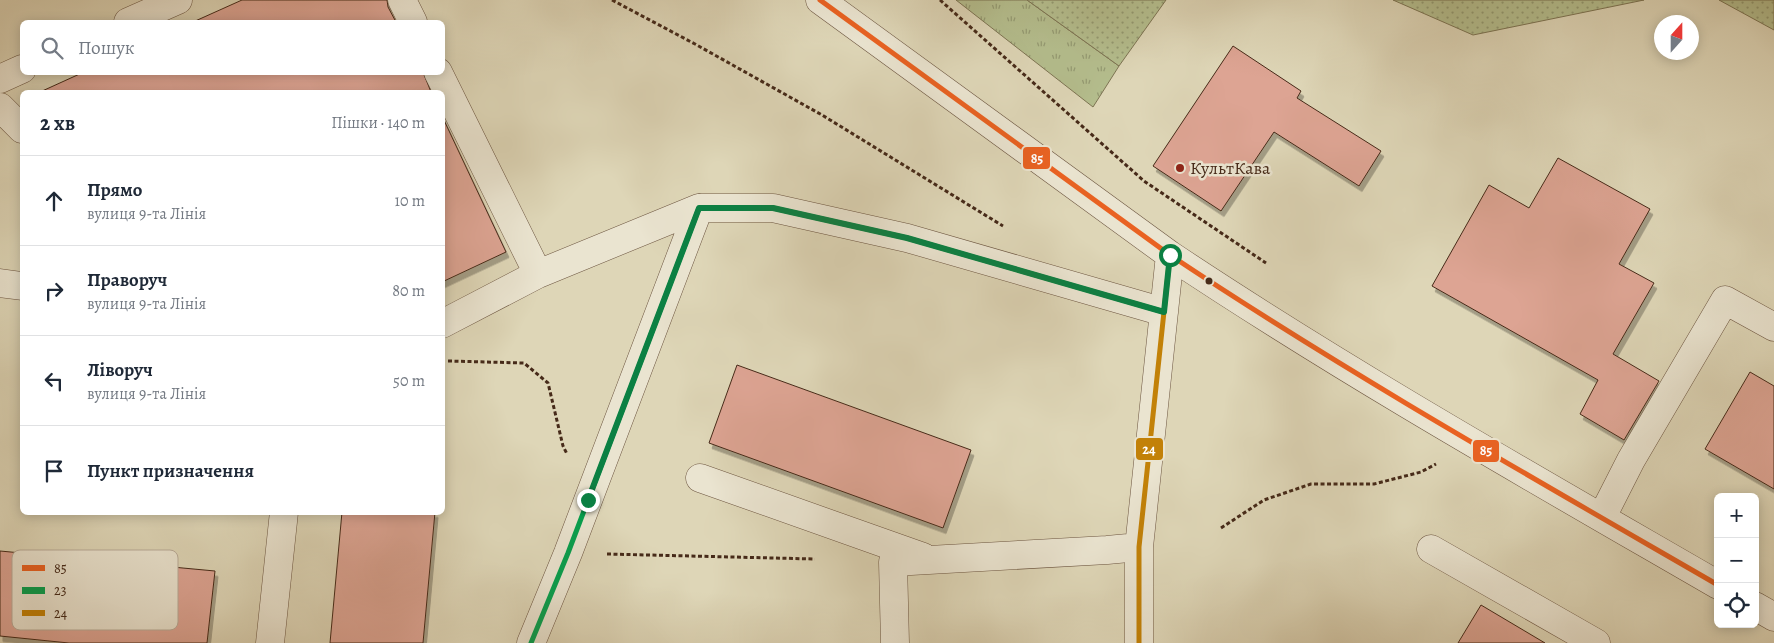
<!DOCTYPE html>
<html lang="uk">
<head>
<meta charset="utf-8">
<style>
  :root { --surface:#fff; --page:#f2f2f3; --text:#1f2937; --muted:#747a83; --line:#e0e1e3 }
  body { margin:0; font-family:Alegreya,serif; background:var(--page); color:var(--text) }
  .controls { position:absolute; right:15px; bottom:15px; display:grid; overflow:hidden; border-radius:8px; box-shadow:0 2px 12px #0003 }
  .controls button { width:45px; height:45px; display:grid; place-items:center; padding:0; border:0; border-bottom:1px solid var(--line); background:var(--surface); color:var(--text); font:25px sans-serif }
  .compass { position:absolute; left:1654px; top:15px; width:45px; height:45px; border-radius:50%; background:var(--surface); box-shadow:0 2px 12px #0003; rotate:21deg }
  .stop { position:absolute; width:15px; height:15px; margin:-11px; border:4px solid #0b8043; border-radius:50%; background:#fff }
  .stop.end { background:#0b8043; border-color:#fff; box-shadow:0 1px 5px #0008 }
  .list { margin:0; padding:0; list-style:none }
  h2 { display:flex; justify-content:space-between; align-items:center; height:65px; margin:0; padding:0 20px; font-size:21px }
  h2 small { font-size:16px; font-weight:400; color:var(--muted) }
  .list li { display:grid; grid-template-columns:32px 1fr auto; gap:15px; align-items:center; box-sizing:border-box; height:90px; padding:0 20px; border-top:1px solid var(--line) }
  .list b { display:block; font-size:19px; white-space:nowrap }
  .list p { margin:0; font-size:16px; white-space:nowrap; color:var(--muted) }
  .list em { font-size:16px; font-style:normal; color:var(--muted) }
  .icon { flex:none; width:28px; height:28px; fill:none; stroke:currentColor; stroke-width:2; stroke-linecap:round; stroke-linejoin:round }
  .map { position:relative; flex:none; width:1774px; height:643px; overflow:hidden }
  .search { position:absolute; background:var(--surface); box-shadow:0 2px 12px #0003; left:20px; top:20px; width:425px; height:55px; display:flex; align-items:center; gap:12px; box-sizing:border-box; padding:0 18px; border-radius:8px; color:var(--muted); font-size:19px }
  .panel { position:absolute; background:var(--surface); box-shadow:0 2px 12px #0003; left:20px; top:90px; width:425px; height:425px; border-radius:8px }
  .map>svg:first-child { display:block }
</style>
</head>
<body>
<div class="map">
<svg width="1774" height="643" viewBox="0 0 1774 643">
  <defs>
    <pattern id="grass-tufts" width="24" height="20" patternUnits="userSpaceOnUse" patternTransform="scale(1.25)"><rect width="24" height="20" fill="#b4bd8d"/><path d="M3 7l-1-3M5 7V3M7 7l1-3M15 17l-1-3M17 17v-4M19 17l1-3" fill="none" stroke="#949a72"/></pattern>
    <pattern id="garden-dots" width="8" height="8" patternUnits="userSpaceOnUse" patternTransform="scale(1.25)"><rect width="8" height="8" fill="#b4bd8d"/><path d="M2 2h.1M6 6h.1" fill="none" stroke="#949a72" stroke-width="1.8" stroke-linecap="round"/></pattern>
    <filter id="shadow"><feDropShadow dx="3" dy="5.5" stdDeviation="0" flood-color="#0004"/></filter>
  </defs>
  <rect width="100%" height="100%" fill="#ded6b7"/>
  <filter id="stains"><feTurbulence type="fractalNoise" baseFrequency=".004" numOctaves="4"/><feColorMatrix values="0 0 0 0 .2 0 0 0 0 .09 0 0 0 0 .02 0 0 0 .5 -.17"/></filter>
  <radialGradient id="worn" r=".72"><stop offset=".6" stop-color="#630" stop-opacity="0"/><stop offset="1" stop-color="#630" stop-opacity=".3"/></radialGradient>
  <!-- grass -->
  <path fill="url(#grass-tufts)" stroke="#7d7453" d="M956,0h71l92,66 -26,41z"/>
  <!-- garden -->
  <path fill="url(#garden-dots)" stroke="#7d7453" d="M1027,0h139l-47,66z
    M1393,0h251l-171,35z
    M1719,0h55v30z"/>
  <!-- building -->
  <path fill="#dda493" stroke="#462a19" filter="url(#shadow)" d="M242,0h145l1,7 8,15h-203z
    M1233,46l68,45 -4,7 84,53 -22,35 -85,-54 -53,79 -68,-45z
    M84,72h339l8,20h-391z
    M442,116l64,136 -64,30z
    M1558,158l92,51 -31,55 35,19 -41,71 46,27 -35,59 -44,-26 18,-34 -166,-94 57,-101 40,23z
    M737,365l234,85 -28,78 -234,-85z
    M1750,372l24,14v103l-69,-40z
    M342,512h93l-12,131h-93z
    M0,551l215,20 -8,72h-138l-69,-7z
    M1481,605l64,38h-87z"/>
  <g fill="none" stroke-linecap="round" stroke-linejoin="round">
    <!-- minor casing -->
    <g stroke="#6c5540" stroke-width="29">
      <path id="minor" d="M402,0l11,22
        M820,0l350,255c177,118 363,223 548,330
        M128,22l50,-22
        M438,72l100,202 161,-66h74l134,30 257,74
        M0,79l22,-10
        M0,107l22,22
        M0,283l22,3
        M442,324l96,-50
        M700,478l223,79
        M1602,517l29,-57 94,-160 49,27
        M1431,549l165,94
        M1755,606l19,11
        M270,643l14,-131
        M531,643l37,-90 131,-345
        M895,643l-2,-81 214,-12 32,-3
        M1139,643v-96l31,-292"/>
    </g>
    <!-- path -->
    <path stroke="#462a19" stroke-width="3" stroke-dasharray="4 2.5" stroke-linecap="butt" d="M612,0l83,44 127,71 181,111
      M940,0l204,181 122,82
      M448,361l76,2 24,20 15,63 4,8
      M1221,528l43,-28 47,-16h63l47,-12 15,-8
      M607,554l208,5"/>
    <!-- minor -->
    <use href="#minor" stroke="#eae4d0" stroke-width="28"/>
    <!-- bus-1 casing -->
    <g stroke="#eae4d0" stroke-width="9">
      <path id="bus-1" d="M820,0l350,255c177,118 363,223 548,330"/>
    </g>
    <!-- bus-2 casing -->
    <g stroke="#eae4d0" stroke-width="9">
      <path id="bus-2" d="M531,643l37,-90 131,-345h74l134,30 257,74"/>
    </g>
    <!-- bus-3 casing -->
    <g stroke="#eae4d0" stroke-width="9">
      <path id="bus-3" d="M1139,643v-96l31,-292"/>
    </g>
    <!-- bus-1 -->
    <use href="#bus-1" stroke="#e96222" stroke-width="5"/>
    <!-- bus-2 -->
    <use href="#bus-2" stroke="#04a04e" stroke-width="5"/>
    <!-- bus-3 -->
    <use href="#bus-3" stroke="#c28108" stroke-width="5"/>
  </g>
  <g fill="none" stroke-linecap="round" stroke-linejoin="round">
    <!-- route -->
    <path stroke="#0b8043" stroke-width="6" d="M588,500l111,-292h74l134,30 257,74 6,-57"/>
  </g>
  <!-- markers -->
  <circle fill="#8f2418" stroke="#eae4d0" stroke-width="2" cx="1180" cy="168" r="5"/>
  <circle fill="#462a19" stroke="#eae4d0" stroke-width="2" cx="1209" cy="281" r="4.5"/>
  <g text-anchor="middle" stroke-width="5" stroke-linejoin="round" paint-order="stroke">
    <!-- poi labels -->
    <g font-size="18" fill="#462a19" stroke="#eae4d0" text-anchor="start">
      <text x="1190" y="174">КультКава</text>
    </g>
  </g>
  <!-- legend -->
  <rect x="12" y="550" width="166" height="80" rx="8" fill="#eae4d0" stroke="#b9ac99" stroke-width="1"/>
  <rect x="22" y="565" width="23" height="6" fill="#e96222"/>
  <rect x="22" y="587" width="23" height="7" fill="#04a04e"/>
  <rect x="22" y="610" width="23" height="6" fill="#c28108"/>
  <g font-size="14" fill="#462a19">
    <text x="54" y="573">85</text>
    <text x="54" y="595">23</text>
    <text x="54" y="618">24</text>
  </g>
  <g stroke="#eae4d0" stroke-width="2">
    <rect x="1022" y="146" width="29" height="24" rx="5" fill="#e96222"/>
    <rect x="1135" y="437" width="29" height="24" rx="5" fill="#c28108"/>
    <rect x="1472" y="439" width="28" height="24" rx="5" fill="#e96222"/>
  </g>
  <g font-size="14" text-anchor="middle" font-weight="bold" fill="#fff">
    <text x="1037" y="163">85</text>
    <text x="1149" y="454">24</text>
    <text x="1486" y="455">85</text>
  </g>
  <rect width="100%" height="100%" filter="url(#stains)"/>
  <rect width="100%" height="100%" fill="url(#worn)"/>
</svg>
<div class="controls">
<button>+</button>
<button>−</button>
<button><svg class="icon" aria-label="locate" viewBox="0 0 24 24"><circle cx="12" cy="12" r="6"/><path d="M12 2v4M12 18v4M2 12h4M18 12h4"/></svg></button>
</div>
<svg class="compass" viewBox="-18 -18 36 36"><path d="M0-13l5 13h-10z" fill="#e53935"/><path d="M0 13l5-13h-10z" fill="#747a83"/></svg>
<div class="stop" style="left:1170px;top:255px"></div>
<div class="stop end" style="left:588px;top:500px"></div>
<div class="search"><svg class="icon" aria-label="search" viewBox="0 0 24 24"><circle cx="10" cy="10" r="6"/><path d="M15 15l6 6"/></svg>Пошук</div>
<section class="panel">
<h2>2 хв<small>Пішки · 140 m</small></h2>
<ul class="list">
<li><svg class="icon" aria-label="ahead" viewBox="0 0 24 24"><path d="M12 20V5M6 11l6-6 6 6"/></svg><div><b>Прямо</b><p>вулиця 9-та Лінія</p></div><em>10 m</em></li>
<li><svg class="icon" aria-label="right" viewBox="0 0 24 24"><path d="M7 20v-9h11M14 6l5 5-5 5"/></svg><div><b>Праворуч</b><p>вулиця 9-та Лінія</p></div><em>80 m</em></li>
<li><svg class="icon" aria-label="left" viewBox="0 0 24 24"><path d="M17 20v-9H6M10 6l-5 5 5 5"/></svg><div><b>Ліворуч</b><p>вулиця 9-та Лінія</p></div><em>50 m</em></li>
<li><svg class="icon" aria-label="arrive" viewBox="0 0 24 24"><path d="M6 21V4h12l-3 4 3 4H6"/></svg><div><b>Пункт призначення</b></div></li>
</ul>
</section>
</div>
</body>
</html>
